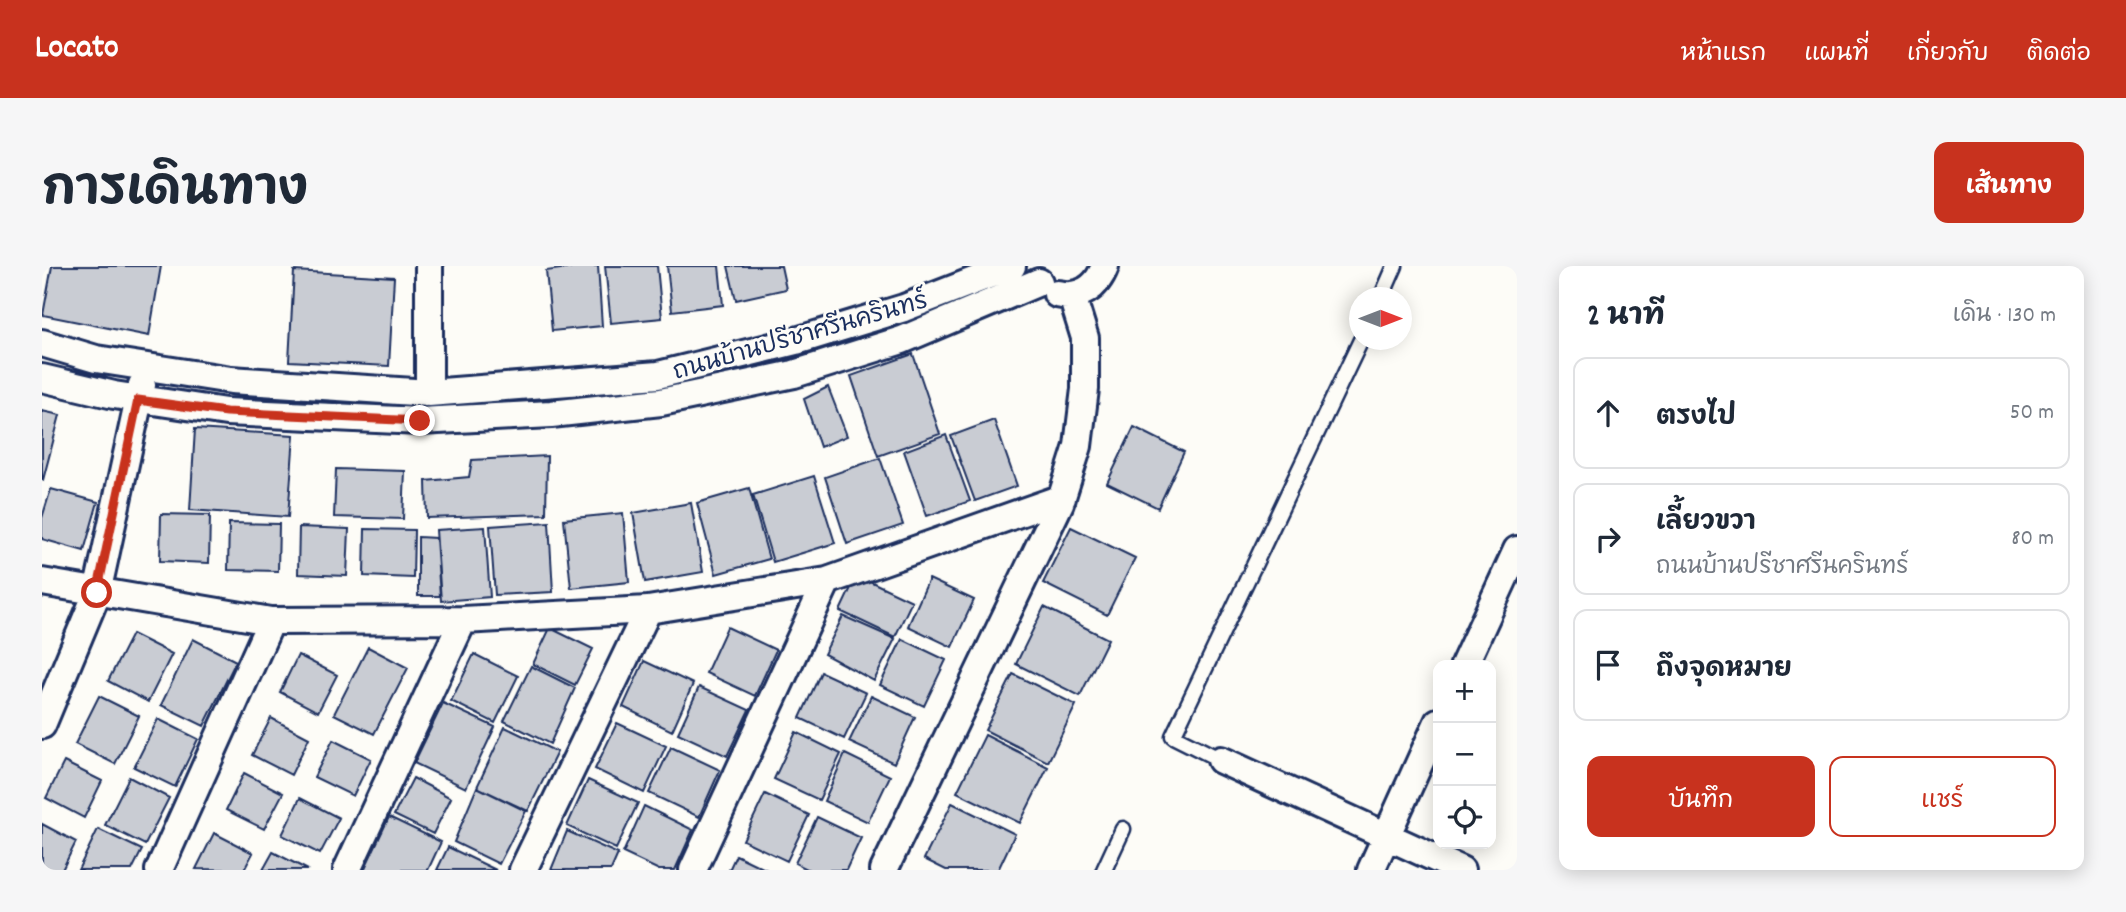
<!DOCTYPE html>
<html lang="th">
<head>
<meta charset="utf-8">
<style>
  :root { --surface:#fff; --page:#f6f6f7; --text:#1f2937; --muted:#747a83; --line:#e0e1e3; --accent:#c8321e }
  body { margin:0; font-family:Dekko,"Playpen Sans Thai",sans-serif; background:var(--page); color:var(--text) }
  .controls { position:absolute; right:21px; bottom:21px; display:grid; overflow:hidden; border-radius:14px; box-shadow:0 4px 18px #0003 }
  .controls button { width:63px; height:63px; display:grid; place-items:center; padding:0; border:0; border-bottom:2px solid var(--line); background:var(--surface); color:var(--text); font:35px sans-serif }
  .compass { position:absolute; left:1307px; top:21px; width:63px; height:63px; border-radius:50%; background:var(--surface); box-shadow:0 4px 18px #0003; rotate:90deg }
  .stop { position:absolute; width:21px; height:21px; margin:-16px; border:5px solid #c8321e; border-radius:50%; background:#fff }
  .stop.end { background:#c8321e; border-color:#fff; box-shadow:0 2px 7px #0008 }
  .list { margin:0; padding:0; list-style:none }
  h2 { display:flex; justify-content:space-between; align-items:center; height:91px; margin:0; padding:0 28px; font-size:30px }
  h2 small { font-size:23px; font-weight:400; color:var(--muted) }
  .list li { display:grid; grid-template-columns:46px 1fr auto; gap:21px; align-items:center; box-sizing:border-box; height:112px; margin:0 14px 14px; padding:0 14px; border:2px solid var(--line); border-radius:14px }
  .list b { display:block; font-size:26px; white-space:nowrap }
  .list p { margin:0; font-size:23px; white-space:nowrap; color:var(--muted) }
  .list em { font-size:23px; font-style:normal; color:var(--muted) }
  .actions { display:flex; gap:14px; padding:21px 28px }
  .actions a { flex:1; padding:16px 0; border:2px solid var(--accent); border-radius:14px; text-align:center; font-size:24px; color:var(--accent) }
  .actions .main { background:var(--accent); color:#fff }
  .icon { flex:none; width:38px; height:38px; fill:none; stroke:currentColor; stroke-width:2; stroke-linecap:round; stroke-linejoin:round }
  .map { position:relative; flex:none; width:1475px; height:604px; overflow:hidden; border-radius:14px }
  header { display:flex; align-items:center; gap:42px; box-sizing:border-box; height:98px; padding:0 35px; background:var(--accent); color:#fff }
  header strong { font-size:33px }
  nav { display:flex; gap:38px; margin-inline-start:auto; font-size:24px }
  .intro { display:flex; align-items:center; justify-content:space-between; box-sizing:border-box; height:168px; padding:0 42px }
  h1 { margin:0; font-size:49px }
  .button { padding:18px 32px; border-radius:14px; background:var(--accent); color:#fff; font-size:24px; font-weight:700 }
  main { display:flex; gap:42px; padding:0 42px }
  aside { flex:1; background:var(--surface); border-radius:14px; box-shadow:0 4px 18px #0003 }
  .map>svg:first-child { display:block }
</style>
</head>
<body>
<header>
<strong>Locato</strong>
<nav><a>หน้าแรก</a><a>แผนที่</a><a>เกี่ยวกับ</a><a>ติดต่อ</a></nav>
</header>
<div class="intro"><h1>การเดินทาง</h1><a class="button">เส้นทาง</a></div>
<main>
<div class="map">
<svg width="1475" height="604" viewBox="0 0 1475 604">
  <rect width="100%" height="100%" fill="#fdfcf7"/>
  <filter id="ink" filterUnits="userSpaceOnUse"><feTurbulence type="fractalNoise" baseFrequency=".0143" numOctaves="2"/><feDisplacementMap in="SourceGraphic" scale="14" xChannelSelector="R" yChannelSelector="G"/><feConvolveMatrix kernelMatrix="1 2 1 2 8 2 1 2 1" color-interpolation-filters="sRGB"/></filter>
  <g filter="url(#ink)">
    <!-- building -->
    <path fill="#c9ccd3" stroke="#1b2f5e" stroke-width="2" d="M10,0h109l-12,70 -106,-21z
      M540,0h16l4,60 -50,5 -6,-60z
      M563,0h52l5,52 -51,5z
      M625,0h52l4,39 -51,6z
      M686,0h53l5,23 -50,11z
      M252,5l100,6 -5,89 -100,-5z
      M871,88l27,80 -62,22 -27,-80z
      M786,121l19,49 -27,11 -16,-48z
      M0,145l18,4 -17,65 -1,-1z
      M952,154l23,66 -42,15 -24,-65z
      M1092,161l50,25 -26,56 -51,-25z
      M153,163l99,6 -6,82 -98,-7z
      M904,169l24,66 -43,15 -23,-65z
      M505,190l-1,58 -119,4 -1,-37 43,-4 3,-17z
      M838,192l23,67 -56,19 -22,-67z
      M294,203l69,2 -2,48 -69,-2z
      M772,210l21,67 -62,19 -20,-67z
      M707,222l20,71 -53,15 -19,-71z
      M9,223l47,13 -14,49 -42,-12v-21z
      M649,237l12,69 -58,10 -12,-69z
      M581,247l6,69 -58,6 -7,-69z
      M119,248l49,1 -1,48 -49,-2z
      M507,256l4,70 -58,3 -5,-69z
      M187,257l50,1 -1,47 -50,-1z
      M257,261l50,2 -2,47 -49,-2z
      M443,261l5,70 -49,4 -5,-71z
      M1029,261l64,31 -28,57 -64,-32z
      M323,263l49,1 -1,48 -49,-2z
      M376,271l18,1 4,58h-22z
      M815,309l55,26 -17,36 -55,-26z
      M887,313l45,21 -22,47 -44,-21z
      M1002,341l64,32 -28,57 -64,-32z
      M801,350l52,23 -21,42 -50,-27z
      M685,361l49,23 -21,46 -49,-23z
      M508,362l43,21 -18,36 -42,-21z
      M90,368l40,20 -24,48 -40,-21z
      M151,373l43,22 -32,65 -43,-21z
      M860,373l44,21 -22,46 -44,-21z
      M326,381l40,21 -34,66 -40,-20z
      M432,388l44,22 -23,47 -44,-22z
      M256,389l39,20 -19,37 -38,-20z
      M602,395l49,23 -21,47 -49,-24z
      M489,400l44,22 -25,56 -46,-23z
      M779,406l45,21 -22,46 -44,-21z
      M971,408l63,31 -28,57 -63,-32z
      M657,421l50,23 -22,46 -49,-23z
      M57,430l40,20 -24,48 -40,-20z
      M829,430l44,21 -21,46 -45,-21z
      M401,437l52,24 -29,61 -52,-25z
      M229,452l38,20 -18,37 -39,-20z
      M116,453l40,20 -23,48 -41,-20z
      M575,457l49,23 -22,47 -49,-24z
      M463,461l52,25 -29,59 -51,-24z
      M754,466l45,22 -22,46 -45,-21z
      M943,469l63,32 -28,56 -63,-31z
      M291,474l38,19 -18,37 -39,-19z
      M629,481l49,23 -21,47 -50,-24z
      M803,488l45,22 -22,46 -44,-21z
      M22,496l38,19 -18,37 -38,-20z
      M202,507l39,20 -19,36 -38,-19z
      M87,511l40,21 -24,47 -40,-20z
      M371,512l38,20 -18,36 -39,-19z
      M546,514l50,23 -22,46 -49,-23z
      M435,521l49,24 -27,53 -45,-22z
      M723,528l44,21 -22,46 -44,-21z
      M258,532l39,20 -19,36 -38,-19z
      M910,537l63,31 -17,36h-52l-22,-11z
      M602,540l49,24 -18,40h-16l-36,-17z
      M347,551l52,25 -13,28h-64z
      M775,551l44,21 -15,32h-37l-14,-7z
      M0,558l34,18 -14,28h-20z
      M56,563l44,21 -10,20h-54z
      M525,565l51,23 -7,16h-60z
      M172,567l39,20 -9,17 -48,-1z
      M406,581l48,23h-59z
      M231,586l35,18h-45z
      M694,589l31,15h-38z"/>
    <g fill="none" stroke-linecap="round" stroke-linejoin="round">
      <!-- service casing -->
      <g stroke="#1b2f5e" stroke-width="19">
        <path id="service" d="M1339,32l14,-32
          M1179,494l-48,-24 188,-396
          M1062,604l19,-41"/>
      </g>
      <!-- minor casing -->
      <g stroke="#1b2f5e" stroke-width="32">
        <path id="minor" d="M1015,28c23,5 40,-6 48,-28
          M0,77l54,16 135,21 198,13 229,-18 138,-34 108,-33 108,-42
          M0,112l72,17 112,17 194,9 131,-7 110,-12 133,-28 108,-34 137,-58
          M387,127v-127
          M0,316l229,39 192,-1 185,-10 179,-29 235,-83
          M1422,399l53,-115
          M0,459l55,-132 45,-208
          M1179,494l240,110
          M117,604l112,-249
          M305,604l116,-250
          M481,604l125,-260
          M651,604l134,-289
          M842,604l176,-367 18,-57 7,-57v-51l-13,-42
          M1329,604l67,-148"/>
      </g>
      <!-- service -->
      <use href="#service" stroke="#fdfcf7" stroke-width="14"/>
      <!-- minor -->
      <use href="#minor" stroke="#fdfcf7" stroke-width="26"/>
    </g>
  </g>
  <g fill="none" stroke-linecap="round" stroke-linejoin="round" filter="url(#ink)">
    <!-- route -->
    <path stroke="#c8321e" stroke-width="9" d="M55,327l41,-193 88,12 194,9"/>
  </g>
  <g text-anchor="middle" stroke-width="6" stroke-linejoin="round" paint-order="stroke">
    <!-- street labels -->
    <g font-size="24" fill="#1b2f5e" stroke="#fdfcf7">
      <text transform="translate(758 69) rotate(-16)" y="8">ถนนบ้านปรีชาศรีนครินทร์</text>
    </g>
  </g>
</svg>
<div class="controls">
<button>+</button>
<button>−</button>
<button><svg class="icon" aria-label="locate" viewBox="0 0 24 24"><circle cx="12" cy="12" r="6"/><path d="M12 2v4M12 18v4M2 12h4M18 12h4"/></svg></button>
</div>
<svg class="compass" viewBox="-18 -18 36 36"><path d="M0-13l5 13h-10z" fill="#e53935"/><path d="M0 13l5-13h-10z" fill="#747a83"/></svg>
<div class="stop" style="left:55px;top:327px"></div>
<div class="stop end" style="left:378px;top:155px"></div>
</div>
<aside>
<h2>2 นาที<small>เดิน · 130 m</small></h2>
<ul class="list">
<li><svg class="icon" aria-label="ahead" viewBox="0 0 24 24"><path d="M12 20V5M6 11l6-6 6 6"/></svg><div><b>ตรงไป</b></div><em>50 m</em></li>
<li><svg class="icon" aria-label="right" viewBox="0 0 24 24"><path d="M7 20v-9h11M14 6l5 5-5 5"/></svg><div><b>เลี้ยวขวา</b><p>ถนนบ้านปรีชาศรีนครินทร์</p></div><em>80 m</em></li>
<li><svg class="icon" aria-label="arrive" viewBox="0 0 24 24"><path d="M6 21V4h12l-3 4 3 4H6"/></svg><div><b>ถึงจุดหมาย</b></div></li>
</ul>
<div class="actions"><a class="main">บันทึก</a><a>แชร์</a></div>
</aside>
</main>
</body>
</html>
